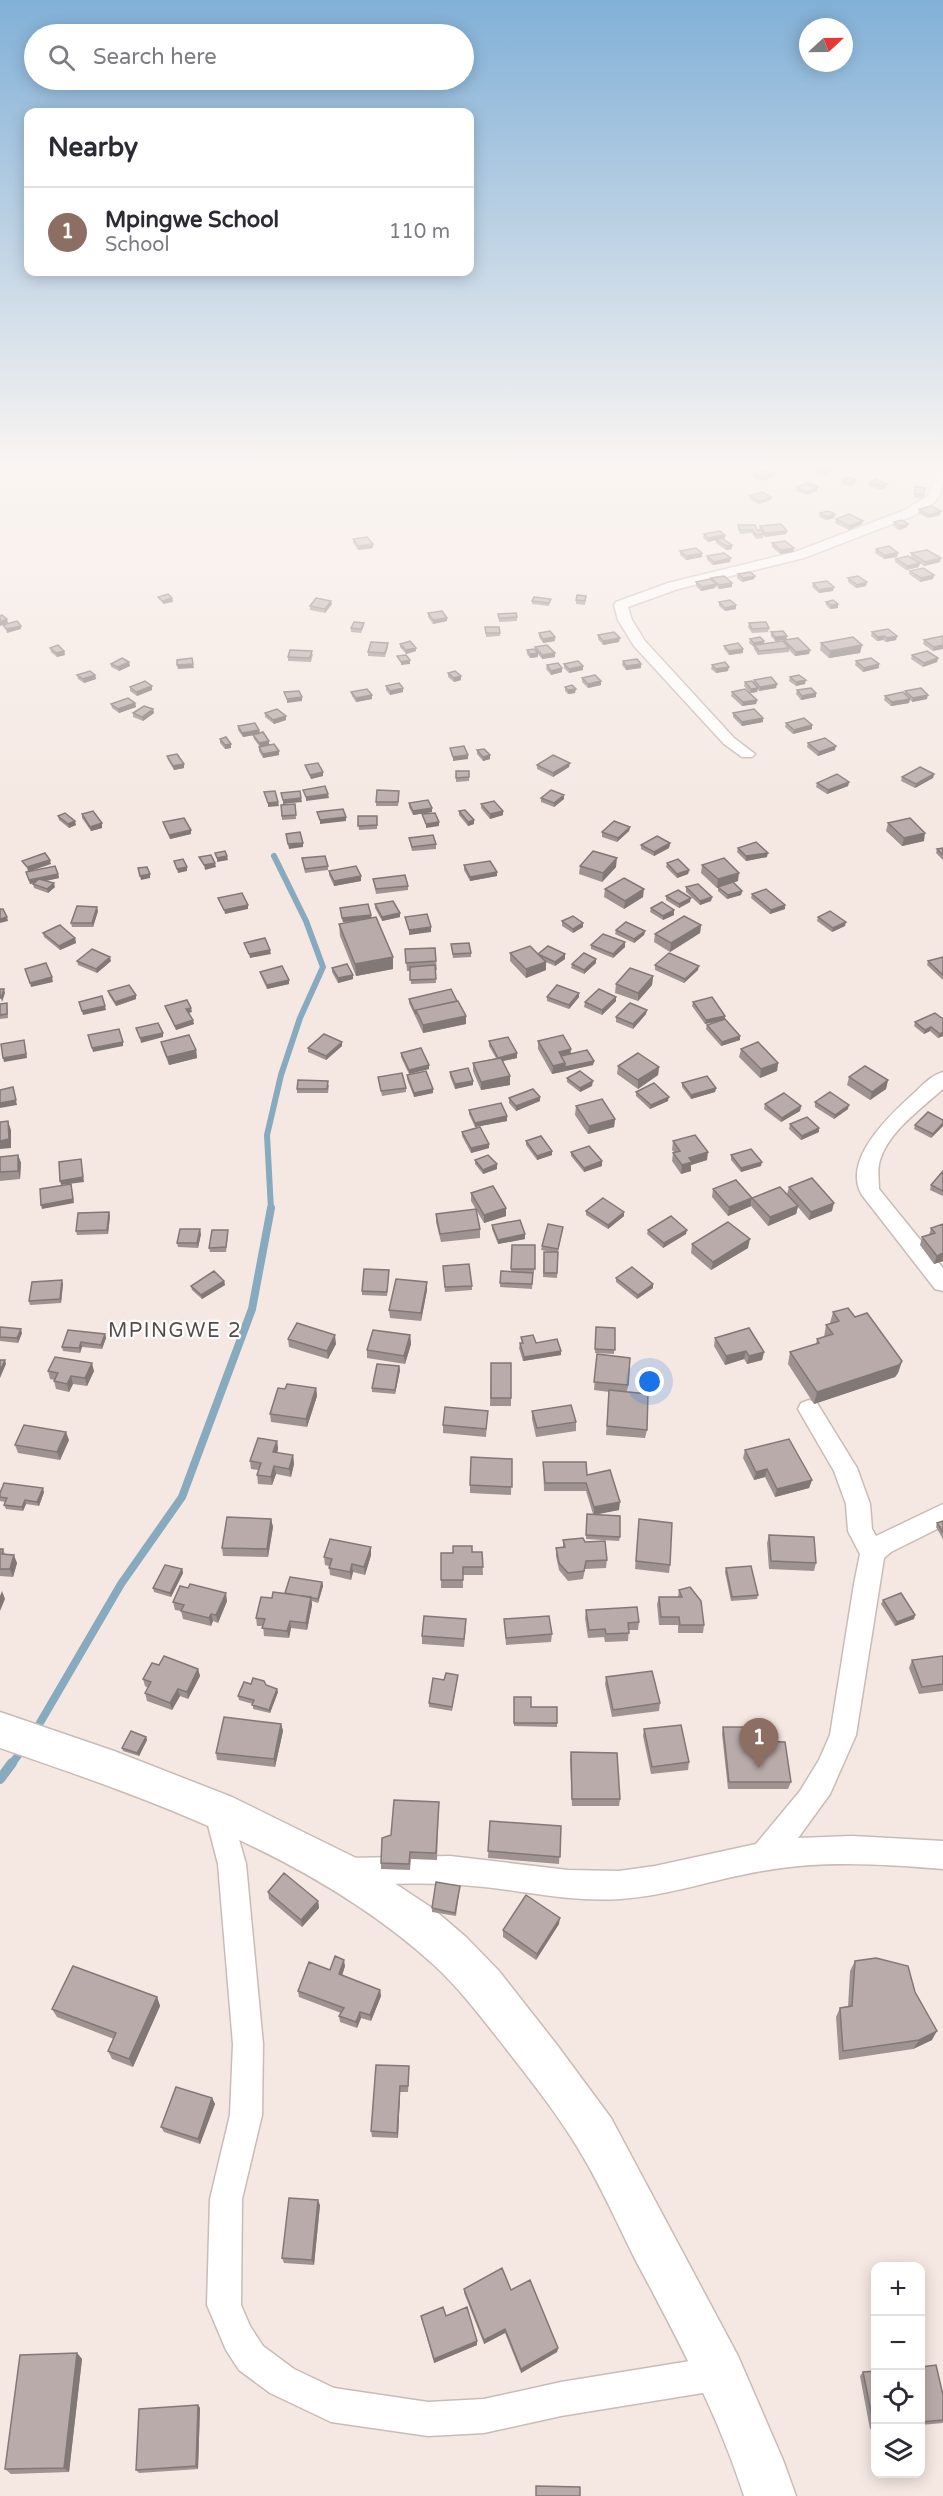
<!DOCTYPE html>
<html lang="en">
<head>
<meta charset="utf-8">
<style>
  :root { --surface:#fff; --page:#f7f7f7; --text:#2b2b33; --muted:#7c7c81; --line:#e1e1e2; --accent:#d93025 }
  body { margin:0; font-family:"Varela Round",sans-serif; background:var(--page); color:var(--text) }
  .controls { position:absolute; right:18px; bottom:18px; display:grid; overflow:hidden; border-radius:12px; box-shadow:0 3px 15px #0003 }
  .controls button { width:54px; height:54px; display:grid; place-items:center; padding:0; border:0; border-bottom:2px solid var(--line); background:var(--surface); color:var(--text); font:30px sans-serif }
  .compass { position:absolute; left:799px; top:18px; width:54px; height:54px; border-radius:50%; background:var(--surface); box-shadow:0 3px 15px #0003; rotate:68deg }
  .you { position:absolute; left:650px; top:1382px; width:21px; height:21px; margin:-15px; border:4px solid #fff; border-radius:50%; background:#1a73e8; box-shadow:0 0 0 9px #1a73e833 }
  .badge { display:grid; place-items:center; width:39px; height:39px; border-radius:50%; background:var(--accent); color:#fff; font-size:20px; font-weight:700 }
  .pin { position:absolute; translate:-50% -50px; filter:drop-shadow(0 2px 3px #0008) }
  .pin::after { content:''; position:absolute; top:32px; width:21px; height:18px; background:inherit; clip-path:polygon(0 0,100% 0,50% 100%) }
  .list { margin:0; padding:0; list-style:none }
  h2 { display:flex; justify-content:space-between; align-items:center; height:78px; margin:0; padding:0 24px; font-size:26px }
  h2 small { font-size:20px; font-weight:400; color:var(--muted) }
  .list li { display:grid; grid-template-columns:39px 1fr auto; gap:18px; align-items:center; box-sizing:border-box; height:90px; padding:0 24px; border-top:2px solid var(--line) }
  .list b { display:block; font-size:22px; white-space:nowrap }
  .list p { margin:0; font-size:20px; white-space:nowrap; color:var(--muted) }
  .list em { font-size:20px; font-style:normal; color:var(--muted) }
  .icon { flex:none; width:33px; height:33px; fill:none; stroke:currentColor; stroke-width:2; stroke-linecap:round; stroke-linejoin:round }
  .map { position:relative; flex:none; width:943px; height:2496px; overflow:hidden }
  .search { position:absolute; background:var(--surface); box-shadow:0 3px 15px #0003; left:24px; top:24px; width:450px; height:66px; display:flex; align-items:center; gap:15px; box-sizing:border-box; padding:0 21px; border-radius:33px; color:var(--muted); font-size:22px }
  .panel { position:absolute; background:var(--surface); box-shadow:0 3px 15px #0003; left:24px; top:108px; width:450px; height:168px; border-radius:12px }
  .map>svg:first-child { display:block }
</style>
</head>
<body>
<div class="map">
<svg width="943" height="2496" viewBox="0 0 943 2496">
  <rect width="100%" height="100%" fill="#f5e8e2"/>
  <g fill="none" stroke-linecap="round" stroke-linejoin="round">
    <!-- stream-far2 -->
    <path stroke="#88aabe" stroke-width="6" d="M271,1210l-4,-75 14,-60 19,-57 23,-51 -17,-46 -32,-65"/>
    <!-- stream-far1 -->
    <path stroke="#88aabe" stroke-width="8" d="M34,1733l87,-149 61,-87 70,-188 19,-101
      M11,1765l13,-18"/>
    <!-- stream -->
    <path stroke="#88aabe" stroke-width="10" d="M0,1779l12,-16"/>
    <!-- street casing -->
    <g stroke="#c9bcb7" stroke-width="3">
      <path id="street" d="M943,469c0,28 -4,34 -30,47l-109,42 -126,31 -50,18 4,13 13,21 89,97 21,16 -3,3h-10l-18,-13 -90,-98 -16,-26 -4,-15 2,-3 52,-19 127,-31 110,-42 24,-15 8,-25z
        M943,1072v17c-21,19 -54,42 -63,71 -3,9 -1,19 -1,29l64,79v23l-8,-2 -73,-94c-21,-35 28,-80 51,-101 9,-8 18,-19 30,-22z
        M809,1400l8,3 40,65 13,36 2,25 4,7 67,-32v22l-52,26 -7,6 -28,177 -26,59 -32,44 54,-2 91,5v28c-60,-5 -121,-9 -181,2 -48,8 -94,25 -142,28 -46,3 -91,-7 -136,-12 -45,-5 -91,-4 -136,-1l-10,-4 -4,-10 4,-10 10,-4 102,-2 118,14 51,1 36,-5 101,-22 44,-53 19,-31 11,-25 24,-151 6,-30 -12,-23 -2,-27 -12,-33 -36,-62 3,-6z
        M218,1797l10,4 18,63 17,180 -1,71 -20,84 -1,106 9,21 13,20 31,23 40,19 94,14 56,-3 77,-17 160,-26 12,5 5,12 -5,12 -12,5 -160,26 -77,17 -56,3 -97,-14 -61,-29 -31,-23 -13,-20 -19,-45 3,-106 20,-84 3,-71 -15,-180 -14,-54 4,-9z"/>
    </g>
    <!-- secondary casing -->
    <g stroke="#c9bcb7" stroke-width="3">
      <path id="secondary" d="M0,1712l114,39 118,46 126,62 74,49 34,29 33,34 58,74 54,73 127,238 45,104 13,36h-52c-27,-84 -68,-160 -109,-237 -18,-36 -35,-75 -56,-109 -21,-35 -47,-68 -72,-100 -23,-29 -45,-59 -72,-84 -118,-109 -286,-167 -435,-218z"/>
    </g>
    <!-- street -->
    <use href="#street" fill="#fff" fill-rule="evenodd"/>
    <!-- secondary -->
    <use href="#secondary" fill="#fff" fill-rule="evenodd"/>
  </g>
  <!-- wall -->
  <path fill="#9f9391" d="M812,469l18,3 -5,4 -13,-3z
    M754,474l19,3 -11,4 -8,-3z
    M842,480l14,3 -4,4 -11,-3z
    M870,482l17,2 -1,3 -5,3 -12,-4z
    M797,487l20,4 -11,4 -10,-4z
    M915,487l10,1 -2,11 -9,-1z
    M750,496l21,1v3l-12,4 -9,-4z
    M919,509l22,2 -1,4 -12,3 -10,-5z
    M820,513l15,1 -1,4 -8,2 -7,-3z
    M836,519l27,2 -1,3 -13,6 -14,-7z
    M894,522l13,5 -8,3 -6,-4z
    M738,525l19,5h2l1,-4 26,8 -21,3 -1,-2 -1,3 -7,1 -4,-6 -12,1 -2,-5z
    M704,534l21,4 -2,1 9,10 -6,1 -10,-7v-3l-8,2 -5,-4z
    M353,539l20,5v4l-15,2 -5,-7z
    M772,543l22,5 -1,4 -13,2 -8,-7z
    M876,549l21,8 -13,2 -9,-6z
    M680,551l22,2v4l-16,3 -6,-5z
    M911,553l29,9 -16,4 -13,-9z
    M707,556l23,6 -17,3 -6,-5z
    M896,559l23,8 -13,3 -11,-8z
    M910,571l24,4 -1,4 -13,3 -11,-8z
    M738,574l17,2 -1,3 -12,3 -5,-4z
    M711,578l21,9 -13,2 -3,-3 -1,2 -14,3 -5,-5v-4l15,-2z
    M848,578l19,4 -1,4 -10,2 -8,-6z
    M813,583l21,4 -1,4 -14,2 -7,-6z
    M586,596l-1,9 -9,-1v-4z
    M551,599l-1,3 -1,4 -17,-2v-3z
    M719,602l17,3v4l-11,2 -6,-5z
    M826,602l12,2v4l-8,1 -4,-4z
    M332,604l-7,9 -15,-3v-4z
    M428,613l19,5v3l-14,3 -5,-7z
    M498,614l19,3v4l-18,1z
    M364,623v3l-3,7 -10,-1v-4z
    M749,623l20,5 -1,4 -16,1 -4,-6z
    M485,627l15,6v3l-14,1z
    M771,632l16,4 -1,4 -11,1 -4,-5z
    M872,632l25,4 -1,4 -10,2 -3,-2 -6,1 -6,-5z
    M539,633l16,4v4l-12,2 -4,-6z
    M598,635l21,7 -16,3 -5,-6z
    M943,636l-10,15 -10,-7 1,-4z
    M750,639l14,5 20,-3v-1l26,10 -1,4 -14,2 -6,-6v2l-31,3 -4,-6v-2l-5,-4z
    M388,643v4l-3,10 -17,-1v-4z
    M821,643l41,2 -2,8 -31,5 -9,-8z
    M400,644l16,4v3l-10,3 -6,-7z
    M724,646l19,3v4l-14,2 -5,-6z
    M535,647l20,6v4l-13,2 -4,-5v3l-8,1 -3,-4v-4h8z
    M50,648l14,3 1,4 -8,2 -6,-5z
    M313,654l-2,8 -23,-1v-4z
    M912,655l26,3 -1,4 -14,5 -12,-8z
    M623,661l18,3v4l-15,2 -4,-5z
    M856,661l23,7 -16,4 -8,-7z
    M129,662l1,4 -11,5 -8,-4v-3z
    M564,664l19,2v4l-14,3 -5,-5z
    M547,665l15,7 -11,3 -5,-6z
    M712,665l16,6 -12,2 -5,-4z
    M448,673l13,3v4l-7,2 -6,-5z
    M77,675h18l1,4 -12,4 -6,-4z
    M790,677l15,7 -9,2 -7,-5z
    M582,678l19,7 -13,3 -6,-6z
    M754,680l23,4 -1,4 -17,3 -1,-2 -1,3 -7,1 -6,-7 1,-4 8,1z
    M386,686l17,2v4l-13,3 -4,-5z
    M130,687l22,3 -15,6 -7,-5z
    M565,687l10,6 -7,1 -3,-3z
    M797,690l19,7 -15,3 -5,-6z
    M905,691l22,8 -15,3 -2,-3 -1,4 -18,3 -7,-6 1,-4 20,-2z
    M351,692l21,3v4l-16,3 -4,-6z
    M732,692l25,8 -1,4 -14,2 -11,-10z
    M135,703l1,4 -17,6 -7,-5 -1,-4z
    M153,709l1,4 -11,8 -10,-4v-4z
    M265,713l21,7 -12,4 -9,-7z
    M733,713l30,5v4l-21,4 -9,-9z
    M786,723l26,2v4l-19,5 -8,-7z
    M238,726l21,4 1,3 19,22 -16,3 -4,-7v-4h1l-6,-8 -1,-4 -10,2 -5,-7z
    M220,739l11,9 -6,1 -5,-6z
    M808,743l27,7 -17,6 -11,-9z
    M477,750l13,5v4l-7,2 -6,-7z
    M167,756l17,12 -10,2 -6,-10z
    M305,765l18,11 -12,3 -5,-10z
    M537,765l32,2 -16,10 -16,-8z
    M456,771h13v10l-13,1z
    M934,774l-1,4 -18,10 -14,-7 1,-4z
    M849,782l-1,4 -21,8 -11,-7 1,-4z
    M399,795l-1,11h-22v-4z
    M564,795v4l-10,8 -13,-5v-4z
    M409,803l23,9 -19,3 -4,-8z
    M295,804l1,15 -14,1 -1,-15z
    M481,804l22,11 -13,4 -9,-11z
    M459,811l15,13 -6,2 -9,-11z
    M82,814l20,9v5l-11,3 -9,-13z
    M58,816l18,9 -7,3 -10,-8z
    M358,816h19v13l-18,1z
    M163,822l28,8v4l-21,5 -6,-13z
    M888,823l36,18 -22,5 -16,-15z
    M630,827l-1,4 -12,11 -15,-5v-5z
    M409,838l27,6v5l-24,2z
    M670,843l-1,5 -15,8 -13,-7v-4z
    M738,848l29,9 -21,4 -9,-9z
    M943,848v12l-7,-7 1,-4z
    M302,858l26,8v4l-23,3z
    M667,863l22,7 -1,4 -11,4 -11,-11z
    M464,865l33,11 -27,5 -6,-11z
    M702,865l36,16 -5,1 9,9 -1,4 -14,4 -9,-8v-4l-1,1 -16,-15z
    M580,866l36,1 -14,15 -23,-8z
    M329,871l32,10 -27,5 -5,-11z
    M26,872l32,2 1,4 -13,3 9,6 -7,6 -14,-5 -1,-4 1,-1 -4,1z
    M373,879l35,7v4l-32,4z
    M686,887l26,10 -1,4 -11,4 -14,-13z
    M605,889l38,8 -19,12 -20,-12z
    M752,894l33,15 -15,5 -19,-16z
    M666,896l24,6 -11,6 -13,-8z
    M375,904l25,9v4l-18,4 -7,-13z
    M340,908l32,10 21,51 -37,7 -16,-40 -1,-12 18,-3 -14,1z
    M651,908l23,7 -11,5 -13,-8z
    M98,911l-5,16h-21l-1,-4z
    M818,917l27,9 -13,6 -15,-11z
    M562,921l21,6 -10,6 -11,-7z
    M701,925l-1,8 -30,19 -16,-10 1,-8z
    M616,930l29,1 -1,4 -10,8 -19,-9z
    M43,933l32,5 1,5 -16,7 -16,-13z
    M625,942v5l-12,11 -22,-9v-4z
    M451,944l20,9v4l-18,1z
    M405,949l31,12 1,9h-2l1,13 -25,1 -1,-13h-3z
    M510,953l55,1v5l-10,7 -9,-4v8l-20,8 -16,-17z
    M943,957v23l-16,-15 1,-4z
    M77,961h34l-14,12 -19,-8z
    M596,963l-12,11 -13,-6 1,-4z
    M655,965l43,5 -14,13 -29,-13z
    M332,968l21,7v4l-15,4 -6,-11z
    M260,972l29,12 -22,5 -6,-13z
    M653,976l-1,9 -14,16 -23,-8 1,-9z
    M108,991l28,8 -20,7 -7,-11z
    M547,997h32l-10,12 -22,-8z
    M409,999l48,2 9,15v8l-43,9 -14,-30z
    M616,1001l-14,14 -18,-8 1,-5z
    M693,1002l32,18 15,20 -19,6 -15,-17 1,-4 15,-5 -17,4 -13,-18z
    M7,1003l1,15 -8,1v-15z
    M165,1006l27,6 -3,1 5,11 -18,6 -10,-20z
    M646,1014l-13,15 -17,-7v-5z
    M943,1019v17l-5,2 -8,-7 -6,3 -10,-8 1,-4z
    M489,1041l28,12v5l-14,3 7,24 -29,5 -8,-19v-8l23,-5 -7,-12z
    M538,1041l56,20 -1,4 -41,9 -14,-25z
    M161,1042l35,8 1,8 -28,7 -6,-15z
    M342,1042v4l-16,14 -18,-8v-4z
    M741,1049l37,14 -1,8 -17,7 -21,-21z
    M401,1053l28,12v4l-20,5 -8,-17z
    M618,1066l41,1 -1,8 -20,14 -21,-15z
    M450,1072l23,13 -18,4 -5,-13z
    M407,1075l26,14v4l-19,4 -7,-18z
    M378,1077l28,11v4l-24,4z
    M849,1077l39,3 -2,9 -16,11 -23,-15z
    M567,1078l25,8 -12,6 -13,-10z
    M682,1083l34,5 -1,4 -24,7 -9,-12z
    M329,1085l-1,8h-31v-4z
    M636,1092l32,9 -18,8 -14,-13z
    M509,1098l31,3 -24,10 -7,-8z
    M815,1102l33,7 -14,10 -19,-12z
    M765,1104l36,2 -1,5 -19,11 -17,-13z
    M576,1106l39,13 -1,8 -26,7 -13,-19z
    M469,1110l38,6v5l-32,6 -6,-13z
    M943,1120v6l-12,12 -17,-9 1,-4z
    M790,1124l29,8 -18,8 -12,-11z
    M462,1132l27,16 -18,5 -9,-17z
    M526,1141l26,10v4l-15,5 -11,-15z
    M673,1141l34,19 -16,5v6l-10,3 -9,-13 1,-8 1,-1 -2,-2z
    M571,1152l31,9v5l-18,6 -13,-16z
    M18,1155l3,8 -1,16 -20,2v-24z
    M731,1155l30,11 -20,6 -10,-12z
    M475,1160l22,9 -14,5 -8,-10z
    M943,1171v25l-13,-6 1,-5z
    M789,1187l43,24 -23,9 -11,-13 -2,7 -28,12 -17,-20 1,-8 35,-4z
    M713,1189l38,17 -23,10 -16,-19z
    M471,1193l35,15v8l-22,7 -13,-22z
    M586,1211l38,5 -16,13 -22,-14z
    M109,1212l1,4 -2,18 -31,1 -1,-4z
    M436,1214l44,15v9l-39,4 -5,-20z
    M943,1224v37l-9,3 -14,-19 2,-8 7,-2 2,-7z
    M492,1225l33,14 -27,5 -6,-15z
    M563,1227l-5,25 -1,26 -14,-1 1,-25h7l-10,-2 1,-4z
    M228,1230v4l-2,18h-16l-1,-4z
    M648,1230l38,4 -23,14 -16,-14z
    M201,1234l-3,14 -20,-1 -1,-4z
    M692,1244l56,4 -37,22 -20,-17z
    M512,1245h23l-1,28h-1l-1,16 -32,-2 1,-16 10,1z
    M389,1270l-2,26 -25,-1v-4z
    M443,1270l29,16v4l-27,2z
    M616,1278l37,6v4l-16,11 -21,-17z
    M224,1281l1,4 -23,14 -10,-9 -1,-4z
    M63,1284l-2,19 -31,2 -1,-4z
    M427,1290l-6,31 -31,-3 -1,-8z
    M833,1312l22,5 47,44 -4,12 -3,4 -81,27 -26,-40 2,-12 26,-8 1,-5 7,-2 2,-12 4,-2z
    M0,1327l22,6 -4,10 -18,-2z
    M596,1327l19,1 -1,26 -19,-1z
    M105,1334l1,4 -4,11 -20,-2 -2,6 -17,-2 -1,-4z
    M410,1335l1,9 -6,20 -38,-6v-8z
    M521,1337l15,6 25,12 -38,6 -4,-13 1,-5h2z
    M715,1338l49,14 -2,8 -15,4 -3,-5 -19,6 -11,-19z
    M288,1339l48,5 -8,15 -39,-12z
    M597,1354l31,31 -1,7 20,38 -2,8 -39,-3 3,-43 -15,-2z
    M491,1363h20v43h-21z
    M399,1366l1,4 -5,24 -23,-2v-4z
    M48,1371h46l-7,15 -14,-2 -4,8 -13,-3 -2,-8v-1l-4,-1z
    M316,1388l1,8 -10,31 -36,-5 -1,-8 15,-25z
    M488,1411l-2,26 -43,-4v-8z
    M532,1411l44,11v9l-40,6 -4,-18z
    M69,1440l-9,20 -42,-7 -3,-8z
    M277,1441l1,8 -1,4 16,2 1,9 -3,13 -15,-3 -4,11 -14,-1 -1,-9 2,-5 -8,-1 -1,-8z
    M745,1450l67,30 -3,8 -34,9 -10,-20 -11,3 -11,-22z
    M512,1459l-1,36 -41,-2v-8z
    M543,1462l44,13 32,35 -24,4 25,23 -1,4 -33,-2 1,-25h6l-7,-23h-42z
    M44,1492l-5,14 -13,-2 -3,7 -17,-2 -2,-4 1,-3 -5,-1v-8z
    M271,1519l2,8 -5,30 -45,-1 -1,-8z
    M639,1519l31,46 -1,8 -34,-4z
    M943,1521v18l-7,-12 1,-4z
    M769,1535l47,28 -2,8 -45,-2 -2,-26z
    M563,1540l22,2 22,18 -1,8 -21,1 -2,10 -15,2 -9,-11 -3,-14v-8l7,-1z
    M0,1549h3l2,5 12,9 -4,14 -13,-1z
    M472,1552h10l1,23h-20v13h-22v-35z
    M371,1555l-6,20 -12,-3 -2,8 -21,-5 -1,-9 -4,-1 -1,-8z
    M726,1568l32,27 -1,4 -26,2 -6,-29z
    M182,1569l1,4 -12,24 -17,-5 -1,-4z
    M322,1582l1,4 -5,17 -6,-2v4l-5,25 -16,-2 -2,10 -25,-2 -1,-10h-6l-1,-8 29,-24z
    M679,1590l25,35 -1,8h-25v-8h-19l-2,-21 2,-7h19z
    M883,1600l32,15 -1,4 -19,7 -14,-22z
    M227,1601l-9,22 -5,-2 -2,5 -28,-7 -2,-8 -6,-1 -2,-8z
    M586,1610l53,12 -1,8h-9l-1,11 -23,1 -1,-5 -16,1 -3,-20z
    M504,1619l48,15 -1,8 -45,3z
    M466,1626l-2,21 -42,-3v-8z
    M943,1656v35l-24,3 -10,-26 3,-8z
    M198,1669l2,7 -12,23 -8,-3 -8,14 -25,-9 -2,-8 3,-5 -3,-2 -2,-7z
    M458,1675l-6,36 -23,-4v-4l15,-23z
    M606,1677l54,26 -1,8 -47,6 -7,-33z
    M251,1684l15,1 12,7 -8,21 -17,-4v-5l-14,-4 -1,-4z
    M514,1697l43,26v4l-43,-1z
    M281,1724l2,7 -8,36 -58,-7 -1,-7z
    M723,1727l29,14 39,41 -3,7h-60l-6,-55z
    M644,1729l45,33 -1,8 -37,4 -8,-38z
    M146,1737l1,3 -8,16 -16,-5 -1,-3z
    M571,1752l49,47 -1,7h-47l-2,-47z
    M439,1802l-2,58 -26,-1 -1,11 -29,-1v-6l10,-28z
    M490,1821l71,5 -2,38 -71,-6z
    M460,1886l-4,30 -24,-4v-4z
    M268,1892l50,9 1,7 -17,19 -33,-28z
    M559,1924l-23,36 -33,-23v-7z
    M855,1961l60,31 17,48 -19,9 -74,11 -3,-43 4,-9 8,-1 2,-36z
    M345,1966l-3,10 38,14 1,6 -10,25 -10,-3 -4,10 -17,-6 -1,-6 2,-3 -42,-16 -1,-6 32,-21z
    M157,1997l3,9 -27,61 -21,-8 -4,-8 6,-12 -57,-22 -5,-8z
    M409,2072l-1,20h-8l-2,46 -26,-1 -1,-6z
    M212,2098l3,6 -15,40 -36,-12 -3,-5z
    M320,2205l-6,60 -30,-2 -2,-5z
    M464,2289l94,59 -1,4 -36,21 -16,-40 -21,11 -20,-51z
    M421,2316h25l31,25v4l-43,18z
    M77,2353l5,6 -13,113 -58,2 -6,-5z
    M921,2367l22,28v28l-22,2z
    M876,2371v58h-6l-10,-53 3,-4z
    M198,2405l2,3 -2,61 -59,4 -3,-3z"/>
  <!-- shaded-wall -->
  <path fill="#827876" d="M830,469v3l-5,4v-4z
    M774,473l-1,4 -11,4 1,-3z
    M887,484l-1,3 -5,3 1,-4z
    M818,487l-1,4 -11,4 1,-3z
    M771,497v3l-12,4v-3z
    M941,511l-1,4 -12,3 1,-3z
    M835,514l-1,4 -8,2 1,-3z
    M863,521l-1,3 -13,6v-4z
    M908,524l-1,3 -8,3 1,-4z
    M787,531l-1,3 -21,3v-4z
    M725,535v3l-17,4v-4z
    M373,544v4l-15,2v-4z
    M732,545v4l-6,1 1,-4z
    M794,548l-1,4 -13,2 1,-4z
    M702,553v4l-16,3 1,-4z
    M898,553l-1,4 -13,2v-4z
    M731,558l-1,4 -17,3 1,-3z
    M941,558l-1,4 -16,4 1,-4z
    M920,563l-1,4 -13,3 1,-4z
    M934,575l-1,4 -13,3 1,-4z
    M755,576l-1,3 -12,3 1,-4z
    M867,582l-1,4 -10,2 1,-3z
    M732,583v4l-13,2v-4z
    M716,584l-1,4 -14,3 1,-4z
    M834,587l-1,4 -14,2v-3z
    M172,598l1,4 -10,2 -1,-3z
    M331,601l1,3 -7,9v-4z
    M838,604v4l-8,1 1,-4z
    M736,605v4l-11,2v-3z
    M447,618v3l-14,3v-4z
    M7,619l1,4 -8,3v-4z
    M21,626v3l-14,4 -1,-4z
    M787,636l-1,4 -11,1v-4z
    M884,636l-1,4 -6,1 1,-4z
    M897,636l-1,4 -10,2 1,-4z
    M555,637v4l-12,2v-4z
    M620,638l-1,4 -16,3v-4z
    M764,641v4h-10l-1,2 1,-4z
    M862,645l-2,8 -31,5 1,-7z
    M943,645v4l-10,2 1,-4z
    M416,648v3l-10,3v-4z
    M743,649v4l-14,2v-4z
    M810,650l-1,4 -14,2 1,-4z
    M64,651l1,4 -8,2 -1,-4z
    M538,653v4l-8,1v-4z
    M555,653v4l-13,2v-4z
    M938,658l-1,4 -14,5 1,-4z
    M410,660v4l-9,1v-3z
    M129,662l1,4 -11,5 -1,-4z
    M193,664l1,4 -16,1 -1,-4z
    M641,664v4l-15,2v-4z
    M879,664v4l-16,4 1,-4z
    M583,666v4l-14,3v-4z
    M729,667l-1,4 -12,2v-4z
    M562,668v4l-11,3v-4z
    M95,675l1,4 -12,4 -1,-4z
    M461,676v4l-7,2v-4z
    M806,680l-1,4 -9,2v-4z
    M601,681v4l-13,3v-4z
    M777,684l-1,4 -17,3 1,-4z
    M152,686v4l-15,6 -1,-4z
    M403,688v4l-13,3v-4z
    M758,688l-1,4 -7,1 1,-4z
    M576,689l-1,4 -7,1v-4z
    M816,693v4l-15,3 1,-4z
    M372,695v4l-16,3v-4z
    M928,695l-1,4 -15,3 1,-4z
    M302,697v4l-15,2v-4z
    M910,699l-1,4 -18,3 1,-4z
    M757,700l-1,4 -14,2 1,-4z
    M135,703l1,4 -17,6 -1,-4z
    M153,709l1,4 -11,8 -1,-4z
    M286,716v4l-12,4 -1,-4z
    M763,718v4l-21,4v-4z
    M812,725v4l-19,5 1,-4z
    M259,730l1,4 -17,3 -1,-4z
    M269,741v4l-9,2 -1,-4z
    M231,744v4l-6,1v-4z
    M836,746l-1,4 -17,6 1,-4z
    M279,751v4l-16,3v-4z
    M468,755v4l-15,2v-4z
    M490,755v4l-7,2v-4z
    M570,763l-1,4 -16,10v-4z
    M184,764v4l-10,2 -1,-4z
    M323,772v4l-12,3 -1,-4z
    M934,774l-1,4 -18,10 1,-4z
    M849,782l-1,4 -21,8 1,-4z
    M328,794l1,4 -23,3v-4z
    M564,795v4l-10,8v-4z
    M301,798l1,4 -19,2v-4z
    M278,802l1,4 -11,1v-4z
    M432,808v4l-19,3v-4z
    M503,811v4l-13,4v-5z
    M346,817v4l-26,3v-4z
    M474,820v4l-6,2v-4z
    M75,821l1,4 -7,3 -1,-4z
    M439,822v4l-13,2v-4z
    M102,823v5l-11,3 -1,-4z
    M630,827l-1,4 -12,11 1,-4z
    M191,830v4l-21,5 -1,-4z
    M925,833l-1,8 -22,5 2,-8z
    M303,843v4l-14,2 -1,-5z
    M670,843l-1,5 -15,8v-4z
    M768,853l-1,4 -21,4v-5z
    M227,856l1,4 -11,2v-4z
    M617,858l-1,9 -14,15 1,-9z
    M50,860l1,4 -23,8 -1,-5z
    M215,863l1,4 -11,3 -1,-5z
    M187,867v4l-9,2 -1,-4z
    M689,870l-1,4 -11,4v-4z
    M497,872v4l-27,5v-4z
    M739,873l-1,8 -21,7 1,-9z
    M58,874l1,4 -29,6 -1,-4z
    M150,874v4l-9,2 -1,-4z
    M361,876v5l-27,5v-5z
    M54,883l1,4 -7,6 -1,-4z
    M644,889l-1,8 -19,12 1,-8z
    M742,891l-1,4 -14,4 1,-4z
    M712,897l-1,4 -11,4v-4z
    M691,898l-1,4 -11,6v-4z
    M248,905v4l-23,5 -1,-4z
    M785,905v4l-15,5 1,-4z
    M97,907l1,4 -5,16 -1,-4z
    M674,910v5l-11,5v-4z
    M400,913v4l-18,4v-4z
    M371,915l1,4 -29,3 -1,-4z
    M7,917l1,4 -8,2v-4z
    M846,922l-1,4 -13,6 1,-4z
    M583,923v4l-10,6v-4z
    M701,925l-1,8 -30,19 1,-9z
    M431,927v5l-22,3v-5z
    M645,931l-1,4 -10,8v-4z
    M75,938l1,5 -16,7 -1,-4z
    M625,942v5l-12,11v-4z
    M270,950l1,4 -21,4 -1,-4z
    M565,954v5l-10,7v-4z
    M110,957l1,4 -14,12 -1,-4z
    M393,957v12l-37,7 -1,-12z
    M596,959v4l-12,11v-4z
    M546,962v8l-20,8v-9z
    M699,966l-1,4 -14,13 1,-4z
    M353,975v4l-15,4v-5z
    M653,976l-1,9 -14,16v-8z
    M52,977l1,5 -22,5 -1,-4z
    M289,980v4l-22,5v-4z
    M4,989l1,4 -3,9 -1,-4z
    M579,993v4l-10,12v-4z
    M136,995v4l-20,7 -1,-4z
    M616,997v4l-14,14v-5z
    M105,1006l1,4 -23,5 -1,-4z
    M191,1008l1,4 -5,1 -1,-4z
    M647,1010l-1,4 -13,15v-5z
    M466,1016v8l-43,9v-8z
    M725,1016v4l-20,4 1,-4z
    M193,1020l1,4 -18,6 -1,-4z
    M931,1027l-1,4 -6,3 1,-4z
    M943,1032v4l-5,2 2,-4z
    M163,1033v4l-22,6 -1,-5z
    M740,1036v4l-19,6 1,-4z
    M123,1042v4l-30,6 -1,-4z
    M342,1042v4l-16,14v-4z
    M25,1045l2,13 -23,4 -1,-4z
    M571,1049l-1,9 -10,2 -1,-8z
    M196,1050l1,8 -28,7 -2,-8z
    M517,1053v5l-19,4v-4z
    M594,1061l-1,4 -41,9 1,-8 12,-3z
    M778,1063l-1,8 -17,7 1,-9z
    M429,1065v4l-20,5v-4z
    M659,1067l-1,8 -20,14v-9z
    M510,1076v9l-29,5v-8z
    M888,1080l-2,9 -16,11 2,-8z
    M473,1081v4l-18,4v-5z
    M593,1081l-1,5 -12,6v-4z
    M716,1088l-1,4 -24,7v-4z
    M433,1089v4l-19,4v-4z
    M14,1091l3,14 -17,3v-5z
    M540,1097v4l-24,10v-5z
    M669,1097l-1,4 -18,8 1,-4z
    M849,1105l-1,4 -14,10 1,-4z
    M801,1106l-1,5 -19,11 1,-4z
    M507,1116v5l-32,6v-4z
    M615,1119l-1,8 -26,7 1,-8z
    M8,1121l3,9v18l-11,1v-8z
    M943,1123v3l-12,12 2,-4z
    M819,1128v4l-18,8 1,-4z
    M489,1144v4l-18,5v-5z
    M552,1151v4l-15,5v-4z
    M708,1152l-1,8 -16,5v6l-10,3 1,-9 7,-7z
    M18,1155l3,8 -1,16 -2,-8z
    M81,1159l3,23 -23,3 -1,-4z
    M602,1161v5l-18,6v-4z
    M762,1162l-1,4 -20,6v-4z
    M497,1164v5l-14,5v-4z
    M71,1184l3,19 -32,6 -1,-4z
    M752,1198l-1,8 -23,10 1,-9z
    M834,1203l-2,8 -23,9 2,-8z
    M798,1206l-2,8 -28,12 2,-9z
    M506,1208v8l-22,7v-8z
    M109,1212l1,4 -2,18 -1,-4z
    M624,1212v4l-16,13v-4z
    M200,1229l1,5 -3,14 -1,-5z
    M687,1230l-1,4 -23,14 1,-5z
    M525,1234v5l-27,5v-4z
    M750,1239l-2,9 -37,22 2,-8z
    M943,1253v8l-9,3 3,-8z
    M62,1280l1,4 -2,19 -1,-4z
    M224,1281l1,4 -23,14 -1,-4z
    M427,1282v8l-6,31v-8z
    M653,1284v4l-16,11 1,-4z
    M21,1329l1,4 -4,10 -1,-5z
    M105,1334l1,4 -4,11 -1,-4z
    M335,1335l1,9 -8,15 -1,-8z
    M410,1335l1,9 -6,20 -1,-8z
    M81,1342l1,5 -2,6 -1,-5z
    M561,1351v4l-38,6 1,-4z
    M746,1351l-2,8 -19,6 1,-9z
    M764,1352l-2,8 -15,4 2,-8z
    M5,1360l1,4 -6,14v-7z
    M902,1361l-4,12 -3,4 -81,27 3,-12z
    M92,1363l2,8 -7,15 -2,-8z
    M399,1366l1,4 -5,24v-4z
    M71,1376l2,8 -4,8 -2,-8z
    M316,1388l1,8 -10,31 -1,-8z
    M66,1432l3,8 -9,20 -3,-8z
    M277,1441l1,8 -3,12 -2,-9z
    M293,1455l1,9 -3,13 -2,-8z
    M274,1466l2,8 -4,11 -1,-8z
    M767,1469l-2,8 -11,3 2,-8z
    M812,1480l-3,8 -34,9 2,-8z
    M43,1488l1,4 -5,14 -2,-4z
    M25,1500l1,4 -3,7 -1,-4z
    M620,1502l-1,8 -25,5v-8z
    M271,1519l2,8 -5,30 -1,-8z
    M371,1547v8l-6,20 -1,-8z
    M14,1555l3,8 -4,14 -3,-8z
    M352,1564l1,8 -2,8 -1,-8z
    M182,1569l1,4 -12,24 -1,-4z
    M322,1582l1,4 -5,17v-4z
    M2,1591l3,8 -5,12v-15z
    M226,1593l1,8 -9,22 -2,-8z
    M311,1597l1,8 -5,25 -1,-7z
    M211,1614l2,7 -2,5 -2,-8z
    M915,1615l-1,4 -19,7 2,-4z
    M290,1621l1,7 -2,10 -2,-7z
    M198,1669l2,7 -12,23 -1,-7z
    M178,1689l2,7 -8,14 -2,-7z
    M277,1689l1,3 -8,21 -1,-3z
    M281,1724l2,7 -8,36 -1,-8z
    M146,1737l1,3 -8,16 -2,-3z
    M318,1901l1,7 -17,19 -1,-7z
    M560,1918l-1,6 -23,36 1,-6z
    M344,1960l1,6 -5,15 -1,-7z
    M380,1990l1,6 -10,25 -1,-6z
    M157,1997l3,9 -27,61 -4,-8z
    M360,2012l1,6 -4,10 -1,-6z
    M937,2031l-5,9 -19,9 6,-9z
    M400,2086v6l-2,46 -1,-5z
    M212,2098l3,6 -15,40 -2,-5z
    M318,2200l2,5 -6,60 -2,-5z
    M505,2329v4l-21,11v-4z
    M477,2341v4l-43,18v-4z
    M558,2348l-1,4 -36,21v-4z
    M77,2353l5,6 -13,113 -5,-4z
    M198,2405l2,3 -2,61 -2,-3z"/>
  <!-- building -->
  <path fill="#b9aba9" stroke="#827876" stroke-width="1.5" d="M813,469h16l-4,3z
    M765,470l9,3 -11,5 -9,-4z
    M846,477l11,3 -5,3 -10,-3z
    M875,479l12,5 -5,2 -12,-4z
    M808,483l10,4 -11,5 -10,-5z
    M915,487l10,1 -1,7 -10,-1z
    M762,492l9,5 -12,4 -9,-5z
    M931,506l10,5 -12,4 -10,-6z
    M828,511l7,3 -8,3 -7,-4z
    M849,514l14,7 -14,5 -13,-7z
    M902,520l6,4 -8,2 -6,-4z
    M781,524l6,7 -22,2 -5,-7z
    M738,525h17l2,5h4l3,4 -8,1 -4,-5h-12z
    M720,531l5,4 -17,3 -4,-4z
    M367,537l6,7 -15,2 -5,-7z
    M722,538l10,7 -5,1 -11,-6z
    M785,541l9,7 -13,2 -9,-7z
    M889,546l9,7 -14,2 -8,-6z
    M696,548l6,5 -15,3 -7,-5z
    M927,550l14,8 -16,4 -14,-9z
    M724,553l7,5 -17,4 -7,-6z
    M908,556l12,7 -13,3 -11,-7z
    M923,568l11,7 -13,3 -11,-7z
    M750,572l5,4 -12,2 -5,-4z
    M724,576l8,7 -13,2 -8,-7z
    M858,576l9,6 -10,3 -9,-7z
    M710,579l6,5 -14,3 -6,-5z
    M827,581l7,6 -15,3 -6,-7z
    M168,594l4,4 -10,3 -4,-4z
    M577,595l9,1 -1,5 -9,-1z
    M534,597l17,2 -2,4 -17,-2z
    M316,598l15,3 -6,8 -15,-3z
    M730,600l6,5 -11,3 -6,-6z
    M833,600l5,4 -7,1 -5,-3z
    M442,611l5,7 -14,2 -5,-7z
    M516,613l1,4 -18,1 -1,-4z
    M2,615l5,4 -7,3v-6z
    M17,621l4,5 -15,3 -3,-4z
    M354,622l10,1 -3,6 -10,-1z
    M766,622l3,6 -17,1 -3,-6z
    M485,627h14l1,6h-14z
    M888,629l9,7 -10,2 -3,-2 -6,1 -6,-5z
    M550,631l5,6 -12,2 -4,-6z
    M783,631l4,5 -12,1 -4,-5z
    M614,632l6,6 -17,3 -5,-6z
    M943,636v9l-9,2 -10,-7z
    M760,637l4,4 -10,2 -4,-4z
    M853,637l9,8 -32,6 -9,-8z
    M798,638l12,12 -14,2 -12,-12z
    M410,641l6,7 -10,2 -6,-6z
    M783,641l6,7 -30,3 -5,-6z
    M371,642l17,1 -3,10 -17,-1z
    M738,643l5,6 -14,2 -5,-5z
    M58,645l6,6 -8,2 -6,-5z
    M547,645l8,8 -13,2 -7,-8z
    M534,649l4,4 -8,1 -3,-4z
    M290,650l22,1 -2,7 -22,-1z
    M927,651l11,7 -14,5 -12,-8z
    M406,655l4,5 -9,2 -4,-6z
    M122,658l7,4 -11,5 -7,-3z
    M192,658l1,6 -16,1v-5z
    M871,658l8,6 -15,4 -8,-7z
    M637,659l4,5 -15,2 -3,-5z
    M578,661l5,5 -14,3 -5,-5z
    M725,662l4,5 -13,2 -4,-4z
    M558,663l4,5 -11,3 -4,-6z
    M90,671l5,4 -12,4 -6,-4z
    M455,671l6,5 -7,2 -6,-5z
    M595,675l6,6 -13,3 -6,-6z
    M799,675l7,5 -10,2 -6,-5z
    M771,677l6,7 -17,3 -6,-7z
    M145,681l7,5 -16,6 -6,-5z
    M752,681l6,7 -7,1 -6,-7z
    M399,683l4,5 -13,3 -4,-5z
    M572,685l4,4 -8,1 -3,-3z
    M811,688l5,5 -14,3 -5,-6z
    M921,688l7,7 -15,3 -8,-7z
    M367,689l5,6 -16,3 -5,-6z
    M745,689l12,11 -14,2 -11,-10z
    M299,691l3,6 -15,2 -3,-7z
    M903,692l7,7 -18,3 -7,-6z
    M128,698l7,5 -17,6 -7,-5z
    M144,706l9,3 -11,8 -9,-4z
    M277,709l9,7 -13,4 -8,-7z
    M754,709l9,9 -21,4 -9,-9z
    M804,718l8,7 -18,5 -8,-7z
    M255,723l4,7 -17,3 -4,-7z
    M263,732l6,9 -10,2 -6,-8z
    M226,737l5,7 -6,1 -5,-6z
    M825,738l11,8 -17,6 -11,-9z
    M274,744l5,7 -16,3 -4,-7z
    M464,746l4,9 -15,2 -3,-9z
    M484,749l6,6 -7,2 -6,-7z
    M177,754l7,10 -11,2 -6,-10z
    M553,755l17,8 -17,10 -16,-8z
    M318,763l5,9 -13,3 -5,-10z
    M920,767l14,7 -18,10 -14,-7z
    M456,771h13v6l-13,1z
    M837,774l12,8 -21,8 -11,-7z
    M325,786l3,8 -22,3 -3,-7z
    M377,790l22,1 -1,11h-22z
    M551,790l13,5 -10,8 -13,-5z
    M275,791l3,11 -10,1 -4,-11z
    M300,791l1,7 -18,2 -2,-7z
    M428,800l4,8 -19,3 -4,-8z
    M494,801l9,10 -13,3 -9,-10z
    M295,804l1,11 -14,1 -1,-11z
    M343,809l3,8 -26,3 -3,-8z
    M465,810l9,10 -6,2 -9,-11z
    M93,811l9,12 -12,4 -8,-13z
    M65,813l10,8 -7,3 -10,-8z
    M435,813l4,9 -13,2 -4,-10z
    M358,816h19v9l-19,1z
    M184,818l7,12 -22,5 -6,-13z
    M910,818l15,15 -21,5 -16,-15z
    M614,821l16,6 -12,11 -16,-6z
    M300,832l3,11 -15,1 -2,-10z
    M433,835l3,9 -24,3 -3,-9z
    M657,836l13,7 -16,9 -13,-7z
    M756,842l12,11 -22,3 -8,-8z
    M943,848v7l-6,-6z
    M225,851l2,5 -10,2 -2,-5z
    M593,851l24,7 -14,15 -23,-7z
    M45,853l5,7 -23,7 -5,-6z
    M211,855l4,8 -11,2 -5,-8z
    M325,856l3,10 -23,3 -3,-11z
    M724,858l15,15 -21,6 -16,-14z
    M183,859l4,8 -10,2 -3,-8z
    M678,859l11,11 -12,4 -10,-11z
    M490,861l7,11 -27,5 -6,-12z
    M55,866l3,8 -29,6 -3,-8z
    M356,866l5,10 -27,5 -5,-10z
    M147,867l3,7 -10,2 -2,-8z
    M405,875l3,11 -32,3 -3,-10z
    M624,878l20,11 -19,12 -20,-12z
    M39,879l15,4 -7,6 -14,-5z
    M733,882l9,9 -14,4 -10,-8z
    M698,884l14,13 -12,4 -14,-14z
    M766,889l19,16 -14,5 -19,-16z
    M678,890l13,8 -12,6 -13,-8z
    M242,893l6,12 -24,5 -6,-12z
    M393,901l7,12 -18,4 -7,-13z
    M662,902l12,8 -11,6 -12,-8z
    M368,904l3,11 -29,3 -2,-10z
    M77,906l20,1 -5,16h-21z
    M0,909h3l4,8 -7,2z
    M830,911l16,11 -13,6 -15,-11z
    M427,914l4,13 -22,3 -4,-13z
    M573,916l10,7 -10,6 -11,-8z
    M684,916l17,9 -30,18 -16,-9z
    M376,917l17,40 -38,7 -16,-40z
    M626,922l19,9 -11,8 -18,-9z
    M60,925l15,13 -16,8 -16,-13z
    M603,934l22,8 -12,12 -22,-9z
    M265,938l5,12 -21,4 -5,-11z
    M469,943l2,10 -18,1 -2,-10z
    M530,946l16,16 -20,7 -16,-16z
    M548,946l17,8 -10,8 -17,-8z
    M435,948l1,13 -30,2 -1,-14z
    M92,949l18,8 -14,12 -19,-8z
    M584,953l12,6 -12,11 -12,-6z
    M669,953l30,13 -14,13 -30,-14z
    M943,957v18l-15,-14z
    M46,963l6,14 -22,6 -5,-14z
    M347,964l6,11 -15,3 -6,-10z
    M435,965l1,14 -26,1v-13z
    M282,966l7,14 -22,5 -7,-13z
    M630,968l23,8 -15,17 -22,-9z
    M129,985l7,10 -21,7 -7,-11z
    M557,985l22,8 -10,12 -22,-8z
    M0,989h4l-3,9h-1z
    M451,989l6,12 -41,9v4l-7,-15z
    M599,989l17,8 -14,13 -17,-8z
    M102,996l3,10 -23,5 -3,-9z
    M712,997l13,19 -19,4 -13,-18z
    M187,1000l4,8 -5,1 7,11 -18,6 -10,-20z
    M458,1001l8,15 -43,9 -7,-15z
    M7,1003v11l-7,1v-11z
    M630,1003l17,7 -14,14 -17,-7z
    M935,1013l8,6v13l-3,2 -9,-7 -6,3 -10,-8z
    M725,1019l15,17 -18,6 -15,-17z
    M158,1023l5,10 -23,5 -4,-10z
    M119,1029l4,13 -31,6 -4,-13z
    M324,1034l18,8 -16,14 -18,-8z
    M189,1035l7,15 -29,7 -6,-15z
    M563,1035l8,14 -12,3 6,11 -12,3 -15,-25z
    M508,1037l9,16 -19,5 -9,-17z
    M24,1040l2,14 -23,4 -2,-14z
    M758,1042l20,21 -17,6 -20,-20z
    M421,1048l8,17 -20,5 -8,-17z
    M587,1050l7,11 -29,6v-4l-4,-7z
    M638,1053l21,14 -21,13 -20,-14z
    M501,1058l9,18 -29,6 -8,-19z
    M865,1066l23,14 -16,12 -23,-15z
    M468,1068l5,13 -18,3 -5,-12z
    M426,1071l7,18 -19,4 -7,-18z
    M580,1071l13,10 -13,7 -13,-10z
    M402,1073l4,15 -25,3 -3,-14z
    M707,1076l9,12 -25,7 -9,-12z
    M298,1080l30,1 -1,8h-30z
    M654,1083l15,14 -18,8 -15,-13z
    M13,1087l3,13 -16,3v-13z
    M533,1089l7,8 -24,9 -7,-8z
    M830,1092l19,13 -14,10 -20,-13z
    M784,1093l17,13 -19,12 -17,-14z
    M602,1099l13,20 -26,7 -13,-20z
    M501,1103l6,13 -32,7 -6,-13z
    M928,1112l15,8v3l-10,11 -18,-9z
    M807,1117l12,11 -17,8 -12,-12z
    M8,1121l1,18 -9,2v-19z
    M480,1127l9,17 -18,4 -9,-16z
    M695,1135l13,17 -19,6 3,4 -10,3 -9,-12 7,-2 -7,-10z
    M541,1136l11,15 -15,5 -11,-15z
    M589,1146l13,15 -18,7 -13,-16z
    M751,1149l11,13 -21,6 -10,-13z
    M18,1155v16l-18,1v-15z
    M488,1155l9,9 -14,6 -8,-10z
    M81,1159l2,18 -23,4 -1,-19z
    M943,1171v20l-12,-6z
    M812,1178l22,25 -23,9 -22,-25z
    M736,1180l16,18 -23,9 -16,-18z
    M71,1184l2,15 -32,6 -1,-16z
    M493,1186l13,22 -22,7 -13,-22z
    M780,1187l18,19 -28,11 -18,-19z
    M603,1198l21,14 -16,13 -22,-14z
    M476,1209l4,20 -40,5 -4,-20z
    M109,1212l-2,18 -31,1 2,-18z
    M671,1216l16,14 -23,13 -16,-13z
    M520,1220l5,14 -27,6 -6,-15z
    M728,1222l22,17 -37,23 -21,-18z
    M548,1224l15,3 -5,22 -16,-3z
    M943,1224v29l-6,3 -15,-19 13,-4 -4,-5z
    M180,1229h20l-3,14h-20z
    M212,1230h16l-2,17 -17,1z
    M512,1245h23v24h-24z
    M544,1252h14l-1,21h-13z
    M469,1264l3,22 -27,1 -2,-21z
    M632,1267l21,17 -15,11 -22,-17z
    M364,1269l25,1 -2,22 -25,-1z
    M214,1271l10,10 -23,14 -10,-9z
    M501,1271l32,2 -1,11 -32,-1z
    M396,1279l31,3 -6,31 -32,-3z
    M62,1280l-2,19 -31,2 3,-19z
    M848,1308l7,9 12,-4 35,48 -3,4 -82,27 -27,-40 29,-9 -2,-4 16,-5 -7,-9 13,-4 -6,-9z
    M297,1323l38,12 -8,16 -39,-12z
    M0,1327l21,2 -4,9 -17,-1z
    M596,1327l19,1v22l-20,-1z
    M749,1328l15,24 -15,4 -3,-5 -20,5 -11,-18z
    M68,1330l37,4 -4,11 -20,-3 -2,6 -17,-1z
    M373,1330l37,5 -6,21 -37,-6z
    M533,1335l3,8 21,-4 4,12 -37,6 -4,-14h3l-2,-6z
    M597,1354l33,4 -2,27 -34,-3z
    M55,1357l37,6 -7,15 -14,-2 -4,8 -13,-3 4,-8 -10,-2z
    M0,1360h5l-5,11z
    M491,1363h20v35h-20z
    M377,1364l22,2 -4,24 -23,-2z
    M287,1384l29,4 -10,31 -36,-5 8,-26 7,1z
    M609,1390l39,4 -1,36 -40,-4z
    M571,1405l5,17 -39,6 -5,-17z
    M445,1407l43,4 -2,18 -43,-4z
    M24,1425l42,7 -9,20 -42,-7z
    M258,1438l19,3 -4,11 20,3 -4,14 -15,-3 -3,11 -14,-2 4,-12 -11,-2z
    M789,1439l23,41 -35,9 -10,-20 -11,3 -11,-22z
    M471,1457l41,2v28l-42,-2z
    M543,1462h43l1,13 23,-5 10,32 -26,5 -8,-24h-41z
    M4,1483l39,5 -6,14 -12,-2 -3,7 -18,-2 3,-7 -7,-1v-4z
    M587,1514l33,2v21l-34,-2z
    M227,1517l44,2 -4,30 -45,-1z
    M639,1519l33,4 -2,42 -34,-4z
    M943,1521v11l-6,-9z
    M769,1535l45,2 2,26 -45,-2z
    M583,1538l2,4 20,-1 2,19 -21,1 -2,10 -16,2 -9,-10 -3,-15 9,-1 -2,-7z
    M330,1539l41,8 -7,20 -12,-3 -2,8 -21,-4 3,-9 -8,-2z
    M453,1546h19v6h10l1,15h-20v13h-22v-27h12z
    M0,1549h3l-1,5 12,1 -4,14h-10z
    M165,1565l17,4 -12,24 -17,-5z
    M751,1566l7,29 -26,2 -6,-29z
    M290,1577l32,5 -4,17 -33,-6z
    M190,1584l36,9 -10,22 -5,-1 -2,4 -28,-7 3,-6 -11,-3 7,-16 8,2z
    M690,1587l11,14 3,24h-24l-1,-8h-18l-2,-20h23l-3,-7z
    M273,1592l38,5 -5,26 -16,-2 -3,10 -25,-3 3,-9 -9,-1 5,-21 11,1z
    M901,1593l14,22 -18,7 -14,-22z
    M637,1607l2,15 -11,1 1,10 -23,1 -1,-5 -16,1 -3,-20z
    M424,1616l42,3 -2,20 -42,-3z
    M549,1616l3,18 -46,4 -2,-19z
    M164,1656l34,13 -11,23 -9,-3 -8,14 -25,-10 6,-11 -8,-3 9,-16 7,2z
    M943,1656v28l-21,3 -10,-27z
    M652,1671l8,32 -47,7 -7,-33z
    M446,1673l12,2 -6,32 -23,-4 4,-25 11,2z
    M253,1678l11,3 2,4 11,4 -8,21 -17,-5 2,-5 -16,-4 6,-14 7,2z
    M514,1697h17v10h26v16h-43z
    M224,1717l57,7 -7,35 -58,-6z
    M681,1725l8,37 -37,5 -8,-38z
    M723,1727h28l1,14 33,1 6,40h-62z
    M131,1731l15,6 -9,16 -15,-5z
    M571,1752l46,1 3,46h-48z
    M394,1800l45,2 -3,51 -26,-1 -1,12 -28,-1 1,-25 9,-3z
    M490,1821l71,5 -1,31 -72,-6z
    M284,1873l34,28 -17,19 -33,-28z
    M436,1882l24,4 -5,27 -23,-5z
    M526,1895l34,23 -23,36 -34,-24z
    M335,1956l9,4 -5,14 41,16 -10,25 -10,-3 -4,10 -17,-6 5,-8 -46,-17 11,-29 21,8z
    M876,1958l32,8 7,26 22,39 -18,9 -76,11 -3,-43 12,-2 3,-45z
    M73,1966l84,31 -28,62 -21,-8 8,-18 -64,-24z
    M376,2065l33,1 -1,20h-8l-3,47 -26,-2z
    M176,2087l36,11 -14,41 -37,-12z
    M289,2198l29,2 -6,60 -30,-2z
    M502,2268l9,22 19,-10 28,68 -37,21 -16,-40 -21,11 -20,-51z
    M443,2307l3,9 21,-9 10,34 -43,18 -13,-43z
    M77,2353l-13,115 -59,1 15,-114z
    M936,2365l7,30v25l-22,2v-55z
    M876,2371v55h-2l-11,-54z
    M198,2405l-2,61 -60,4 3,-61z
    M536,2486l44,1v9h-44z"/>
  <!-- sky -->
  <linearGradient id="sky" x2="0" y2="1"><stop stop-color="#81b0d7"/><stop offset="0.57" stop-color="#faf5f2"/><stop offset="1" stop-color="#faf5f2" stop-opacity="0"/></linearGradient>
  <rect width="943" height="819" fill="url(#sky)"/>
  <g text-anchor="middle" stroke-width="4.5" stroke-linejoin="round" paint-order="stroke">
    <!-- quarter labels -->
    <g font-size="20" letter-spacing="1.5" fill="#554b46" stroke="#fff">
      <text x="175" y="1337">MPINGWE 2</text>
    </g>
  </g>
</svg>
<div class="controls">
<button>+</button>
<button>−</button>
<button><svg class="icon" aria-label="locate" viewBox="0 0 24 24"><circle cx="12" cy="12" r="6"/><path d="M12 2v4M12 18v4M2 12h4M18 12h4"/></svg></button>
<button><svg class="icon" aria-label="layers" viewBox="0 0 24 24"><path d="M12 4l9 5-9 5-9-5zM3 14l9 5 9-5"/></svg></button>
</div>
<svg class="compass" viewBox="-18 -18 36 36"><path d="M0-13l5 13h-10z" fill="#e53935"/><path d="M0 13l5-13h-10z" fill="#7c7c81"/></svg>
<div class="you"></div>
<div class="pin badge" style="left:759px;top:1768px;background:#8d6e63">1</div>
<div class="search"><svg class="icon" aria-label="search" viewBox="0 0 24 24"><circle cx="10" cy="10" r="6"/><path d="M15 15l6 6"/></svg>Search here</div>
<section class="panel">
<h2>Nearby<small></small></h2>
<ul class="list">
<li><span class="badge" style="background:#8d6e63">1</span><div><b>Mpingwe School</b><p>School</p></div><em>110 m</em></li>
</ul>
</section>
</div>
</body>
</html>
